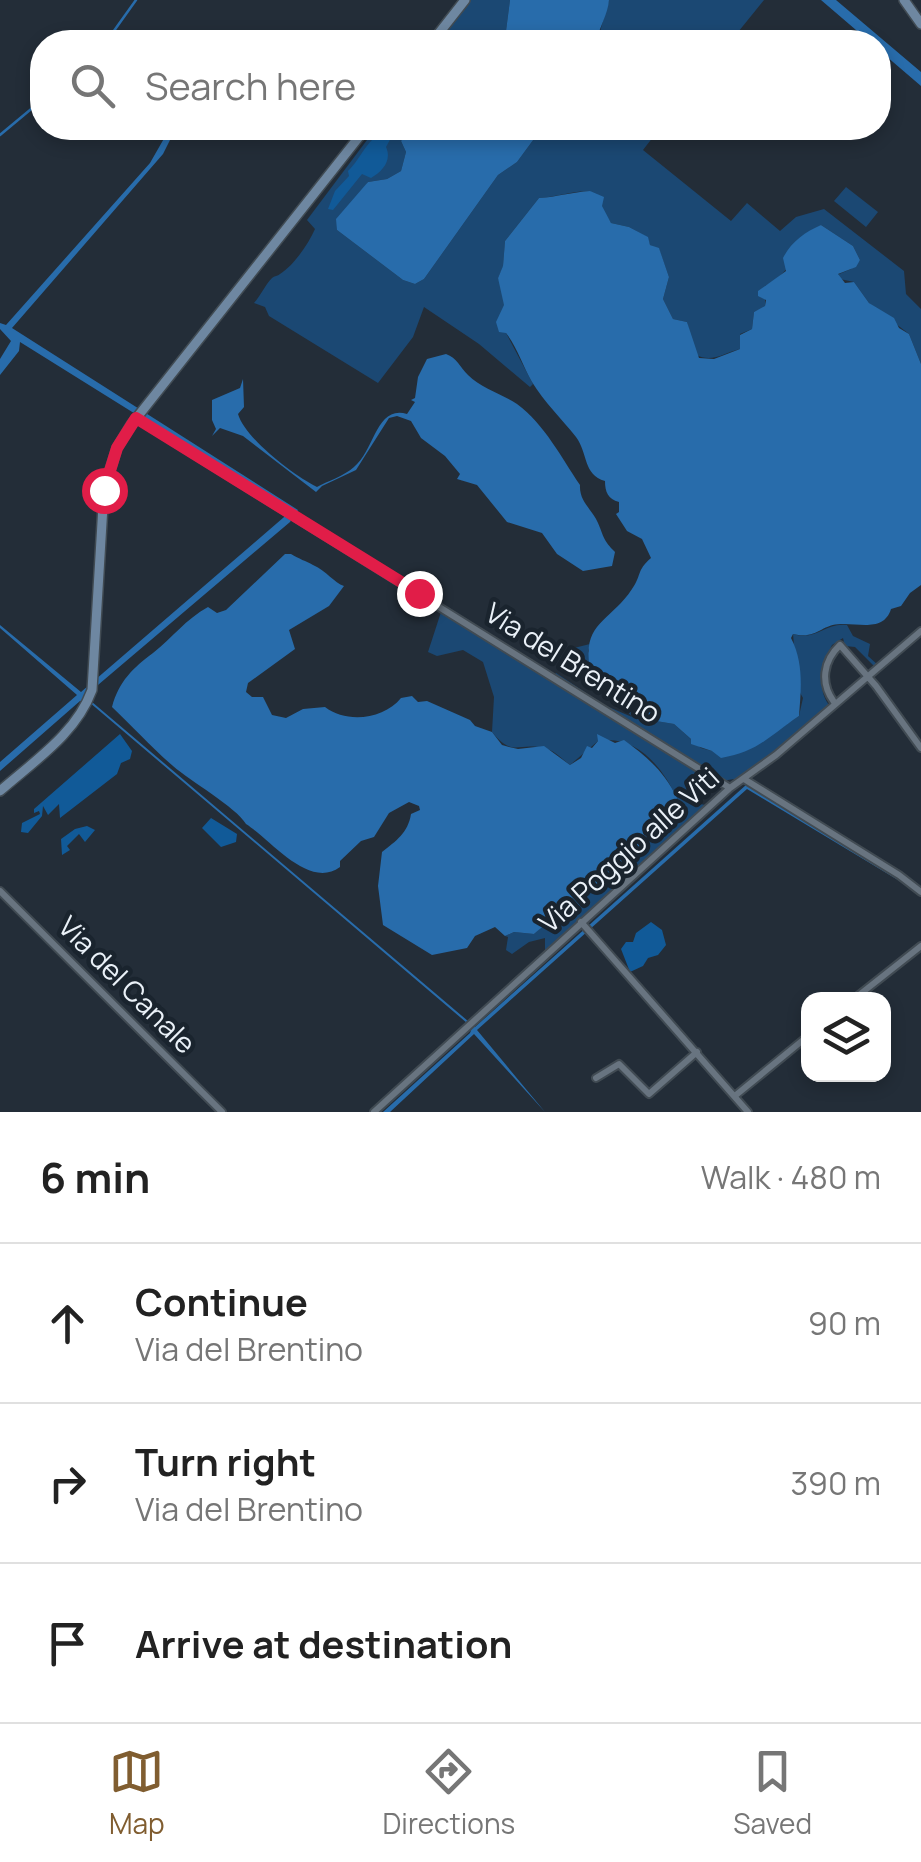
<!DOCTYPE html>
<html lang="en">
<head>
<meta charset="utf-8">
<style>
  :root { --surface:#fff; --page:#f2f2f2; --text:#222; --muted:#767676; --line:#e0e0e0; --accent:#805d30 }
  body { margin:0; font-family:Manrope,sans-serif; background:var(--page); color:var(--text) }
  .controls { position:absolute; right:30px; bottom:30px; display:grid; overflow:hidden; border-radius:20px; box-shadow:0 5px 15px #0003 }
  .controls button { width:90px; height:90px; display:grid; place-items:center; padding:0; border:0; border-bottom:2px solid var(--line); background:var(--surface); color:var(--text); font:50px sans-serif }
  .stop { position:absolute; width:30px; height:30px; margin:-22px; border:8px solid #e11d48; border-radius:50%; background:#fff }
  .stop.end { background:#e11d48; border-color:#fff; box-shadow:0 2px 10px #0008 }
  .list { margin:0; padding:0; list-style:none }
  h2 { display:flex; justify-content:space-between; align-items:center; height:130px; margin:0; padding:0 40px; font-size:42px }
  h2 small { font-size:32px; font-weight:400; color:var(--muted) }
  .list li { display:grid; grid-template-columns:65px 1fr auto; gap:30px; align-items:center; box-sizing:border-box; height:160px; padding:0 40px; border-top:2px solid var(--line) }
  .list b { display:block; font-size:38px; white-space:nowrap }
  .list p { margin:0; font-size:32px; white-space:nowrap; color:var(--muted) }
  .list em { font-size:32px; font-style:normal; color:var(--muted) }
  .icon { flex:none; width:55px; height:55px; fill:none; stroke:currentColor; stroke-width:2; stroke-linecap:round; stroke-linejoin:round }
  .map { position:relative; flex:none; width:921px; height:1112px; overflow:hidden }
  .search { position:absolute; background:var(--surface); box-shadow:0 5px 15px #0003; left:30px; right:30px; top:30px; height:110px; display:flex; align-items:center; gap:25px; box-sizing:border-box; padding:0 35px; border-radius:40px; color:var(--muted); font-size:38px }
  .sheet { height:610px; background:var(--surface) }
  nav { display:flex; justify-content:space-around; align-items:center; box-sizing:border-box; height:140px; border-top:2px solid var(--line); background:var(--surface); font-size:28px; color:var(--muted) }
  nav a { display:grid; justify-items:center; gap:5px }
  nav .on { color:var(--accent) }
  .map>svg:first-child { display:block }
</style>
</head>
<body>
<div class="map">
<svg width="921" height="1112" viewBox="0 0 921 1112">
  <rect width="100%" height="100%" fill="#232d38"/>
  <!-- green -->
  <path fill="#1b4873" d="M471,0h39l-4,31 -8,11h-59z
    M609,0h155l-34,42h-133z
    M376,128h34l-9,13 5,11 -5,19 -14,8 -19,3 -31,48 66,50 12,4 9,-5 74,-104 19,-13 25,-34h118l-17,22 88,71 16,-18 33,28 16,-14 28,-8 80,62 2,23 15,15v55l-12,-30 -40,-31 -15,-21 -14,-3 -3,-4 14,-6 9,-9 -7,-14 -32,-21c-16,19 -35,52 -56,61v21l-11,5 -2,17 -12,5v15c-16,4 -29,15 -45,5l-8,-32 -14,-3 -10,-20 6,-22 -10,-28 -9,-4 -3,-8 -18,-10 -18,-4 -21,-32c-19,0 -33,6 -51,7l-34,43 -2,26 -5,11 5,10 3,45 27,51 -3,3 -51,-43 -55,-37 -11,30 -35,46 -109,-67 -4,-9 -11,-4c7,-8 11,-18 18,-25 2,-2 6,-2 8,-4 13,-8 28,-29 35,-45l-8,-9z
    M846,187l32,25 -12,15 -32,-26z
    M442,609l112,67 2,-3 48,32 28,12 -11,-14 -38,-26 -2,-17 -10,9h-6v-8l9,-13 16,-4 -2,7 16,35 26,12 26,23 18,3 27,24 11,3 48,-9 39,-26 4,-18 -5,-9 -5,-55c24,7 32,-12 54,-9l6,11 17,8 -2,12 11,10 -3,2 -21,-21 -10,-1 -2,-8 -11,7c-10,19 -16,45 -2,61l-92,77 -4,-4 -18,3 -19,-9 -12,10c4,16 8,20 25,23l-165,149v-17l-16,4 -17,12 -6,-4 2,-13 -3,-1 9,-4 20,2c13,-13 28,-18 41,-30l6,1 21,-27 36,-23 33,-43 5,-15c-13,-30 -41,-63 -78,-56l-28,24c-9,-7 -16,-15 -27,-17 -25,-6 -30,10 -51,-16l2,-35 -11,-35 -20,-12 -26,6 -9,-4z"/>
  <!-- forest -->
  <path fill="#115a98" d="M388,131l4,5 -6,11c6,13 -3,24 -15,31l-9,-4 -29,36 -5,-1 7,-18 14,-15 -1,-5c14,-13 19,-35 40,-40z
    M120,734l12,17 -2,8 -9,4 -4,11 -57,44 -1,-14 -11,11 -5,-9 -1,10 -14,17 -7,-1 1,-9 18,-9 -1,-3 -5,2v-4z
    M211,818l26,16 -1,8 -15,5 -19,-19z
    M87,826l8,4 -10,12 -6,-8 -12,12 3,4 -8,5 -1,-16 14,-10z
    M651,922l11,8 4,15 -8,10 -10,3 -5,8 -13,6 -9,-23 5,-7h7l3,-9z"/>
  <!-- water -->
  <path fill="#286cab" d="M510,0h99c-1,14 -10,28 -13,42h-98l8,-11z
    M821,0h15l85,72v14l-42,-36 -1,-8h-8z
    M170,128h6l-13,26 -151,174 286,182 -8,12 -205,174 390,331 271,-242 166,102 9,10 -18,-14 -156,-94 -270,241 68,82 -71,-78 -84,78h-7l87,-79 2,-5 -5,-5 -378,-321 -9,-1 -80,70v-9l77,-67 -77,-67v-3l81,67 210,-181 -271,-169 -1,9 -19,24v-16l11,-18 -11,-12v-6l6,2 144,-162z
    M410,128h132l-25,34 -19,13 -74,104 -9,5 -12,-4 -66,-50 -1,-11 32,-37 19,-3 14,-8 5,-19 -5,-11z
    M590,191l14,6 -2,9 9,17 18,4 19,10 2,8 9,3 10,29 -6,22 10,20 14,3 12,36 15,1 26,-10v-14l12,-6 2,-17 11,-6 1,-6 -8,-4v-5l28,-20 -3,-13c8,-16 22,-26 38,-33l32,21 7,14 -4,7 -18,7 7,9 9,-1 15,21 25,15 5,10 10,6 12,30v221l-11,8 -9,13 -10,3c-7,23 -32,14 -50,15 -20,0 -24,16 -48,10l-2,4c13,25 10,52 8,78 -30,20 -41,36 -78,42l-9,-7 -21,-7v-5l-17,-15 -18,-3 -26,-23 -38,-20c-14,-56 17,-54 40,-89 10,-14 4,-18 19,-31l-9,-19 -15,-8 -11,-17 3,-2v-10c-11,-3 -14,-10 -14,-21 -22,-6 -17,-28 -29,-44 -14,-18 -32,-35 -44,-55 -9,-16 -15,-35 -26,-49l-7,-1 -3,-10 8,-17 -6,-27 5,-12 2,-25 34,-43c18,-1 33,-6 51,-7z
    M446,354c11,4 14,13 22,21 13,13 34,19 49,29 28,21 44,53 63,81 -1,17 12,24 18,38 6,14 5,17 17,29l-3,14 -29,5 -26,-17 -15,-21 -35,-11 -30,-37 -20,-6 3,-5 -15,-18 -24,-18 -10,-17 -14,-5 -8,2 -33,52 -34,16 -6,6 -73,-56 -23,-8 -8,8 4,-7 -4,-9v-20l28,-12 3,-9 1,28 -6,7c7,24 55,61 79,73 11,-6 27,-11 37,-20 21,-17 22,-62 53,-53l8,-12 -4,-2 4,-2 3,-21 9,-18z
    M285,554h6c8,5 15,7 22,11 14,6 21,18 31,21l-15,20 -40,24 6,19 -47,34 -2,9 6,5h11l9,18 14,3 17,-9 22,-2c22,17 59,12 76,-9l11,-2 6,6 9,-1 43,19 5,6 17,6 10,13 7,2 9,2 26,-3 26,19 11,-7 6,-12 5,2 6,-7 -1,-7 18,9 9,-3c23,17 40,31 53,58l-6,9 3,10 -13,15 -7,1v5l-9,6 -7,11 -18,9 -5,11 -14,3 -20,28 -6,-2c-13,12 -28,18 -41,30l-20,-2 -9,4 -10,-9 -20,9 -8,12 -35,7 -49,-30 -5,-39 4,-34c14,-11 26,-19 29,-38l9,-4 -1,-4 -10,-4 -20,11 -15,24 -13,4 -21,20v6c-31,23 -69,-27 -94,-43 -10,-17 -56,-43 -73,-58 -21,-18 -42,-41 -61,-59 7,-26 21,-39 41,-54 19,-15 33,-34 55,-46l9,6 9,-3z"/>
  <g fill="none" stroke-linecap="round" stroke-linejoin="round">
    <!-- stream -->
    <path stroke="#286cab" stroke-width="2.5" d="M106,42l30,-42
      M0,135l42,-35"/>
    <!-- street casing -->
    <g stroke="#414b53" stroke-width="10">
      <path id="street" d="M137,419l593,369
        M834,702c-14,-19 -11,-41 6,-57l36,41 45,62
        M744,779l155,96 22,17
        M0,891l222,221
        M581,922l167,190
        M854,999l67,-53
        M596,1078l23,-14 30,30 48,-42
        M736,1095l72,-59
        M374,1112l356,-324 46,-33 145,-124"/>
    </g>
    <!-- secondary casing -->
    <g stroke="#414b53" stroke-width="12">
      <path id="secondary" d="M904,0l17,24
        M432,42l33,-42
        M0,791c34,-30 76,-57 92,-101l12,-201 13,-41 14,-23 235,-297"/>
    </g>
    <!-- street -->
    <use href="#street" stroke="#687480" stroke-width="6"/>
    <!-- secondary -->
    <use href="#secondary" stroke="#6e87a1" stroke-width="9"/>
  </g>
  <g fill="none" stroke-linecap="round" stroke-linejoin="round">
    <!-- route -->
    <path stroke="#e11d48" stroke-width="12" d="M104,490l13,-42 19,-30 283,175"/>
  </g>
  <g text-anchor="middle" stroke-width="9" stroke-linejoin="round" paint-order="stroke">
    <!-- street labels -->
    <g font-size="28" fill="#eaf1f8" stroke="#1a242e">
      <text transform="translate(573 663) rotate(32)" y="10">Via del Brentino</text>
      <text transform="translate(629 850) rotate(-42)" y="10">Via Poggio alle Viti</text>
      <text transform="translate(127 985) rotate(45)" y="10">Via del Canale</text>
    </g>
  </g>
</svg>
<div class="controls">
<button><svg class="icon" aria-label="layers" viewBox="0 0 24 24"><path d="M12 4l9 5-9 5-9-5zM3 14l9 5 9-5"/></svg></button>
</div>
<div class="stop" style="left:104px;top:490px"></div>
<div class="stop end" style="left:419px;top:593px"></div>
<div class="search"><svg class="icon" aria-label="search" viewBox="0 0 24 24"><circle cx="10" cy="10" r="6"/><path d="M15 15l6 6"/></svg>Search here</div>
</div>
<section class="sheet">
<h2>6 min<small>Walk · 480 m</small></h2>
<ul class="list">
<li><svg class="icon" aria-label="ahead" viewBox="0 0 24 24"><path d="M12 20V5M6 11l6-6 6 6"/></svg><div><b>Continue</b><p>Via del Brentino</p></div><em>90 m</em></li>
<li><svg class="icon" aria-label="right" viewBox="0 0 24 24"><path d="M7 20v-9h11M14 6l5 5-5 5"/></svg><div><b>Turn right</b><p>Via del Brentino</p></div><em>390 m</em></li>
<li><svg class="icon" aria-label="arrive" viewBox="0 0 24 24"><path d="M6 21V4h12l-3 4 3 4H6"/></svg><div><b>Arrive at destination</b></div></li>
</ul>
</section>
<nav>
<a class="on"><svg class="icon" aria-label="map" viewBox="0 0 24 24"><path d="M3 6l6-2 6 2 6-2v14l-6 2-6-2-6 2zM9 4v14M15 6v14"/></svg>Map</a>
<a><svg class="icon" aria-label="directions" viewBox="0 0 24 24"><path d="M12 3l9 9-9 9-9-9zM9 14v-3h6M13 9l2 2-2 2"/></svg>Directions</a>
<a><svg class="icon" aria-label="saved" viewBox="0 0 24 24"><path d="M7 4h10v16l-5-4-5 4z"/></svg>Saved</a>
</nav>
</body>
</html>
